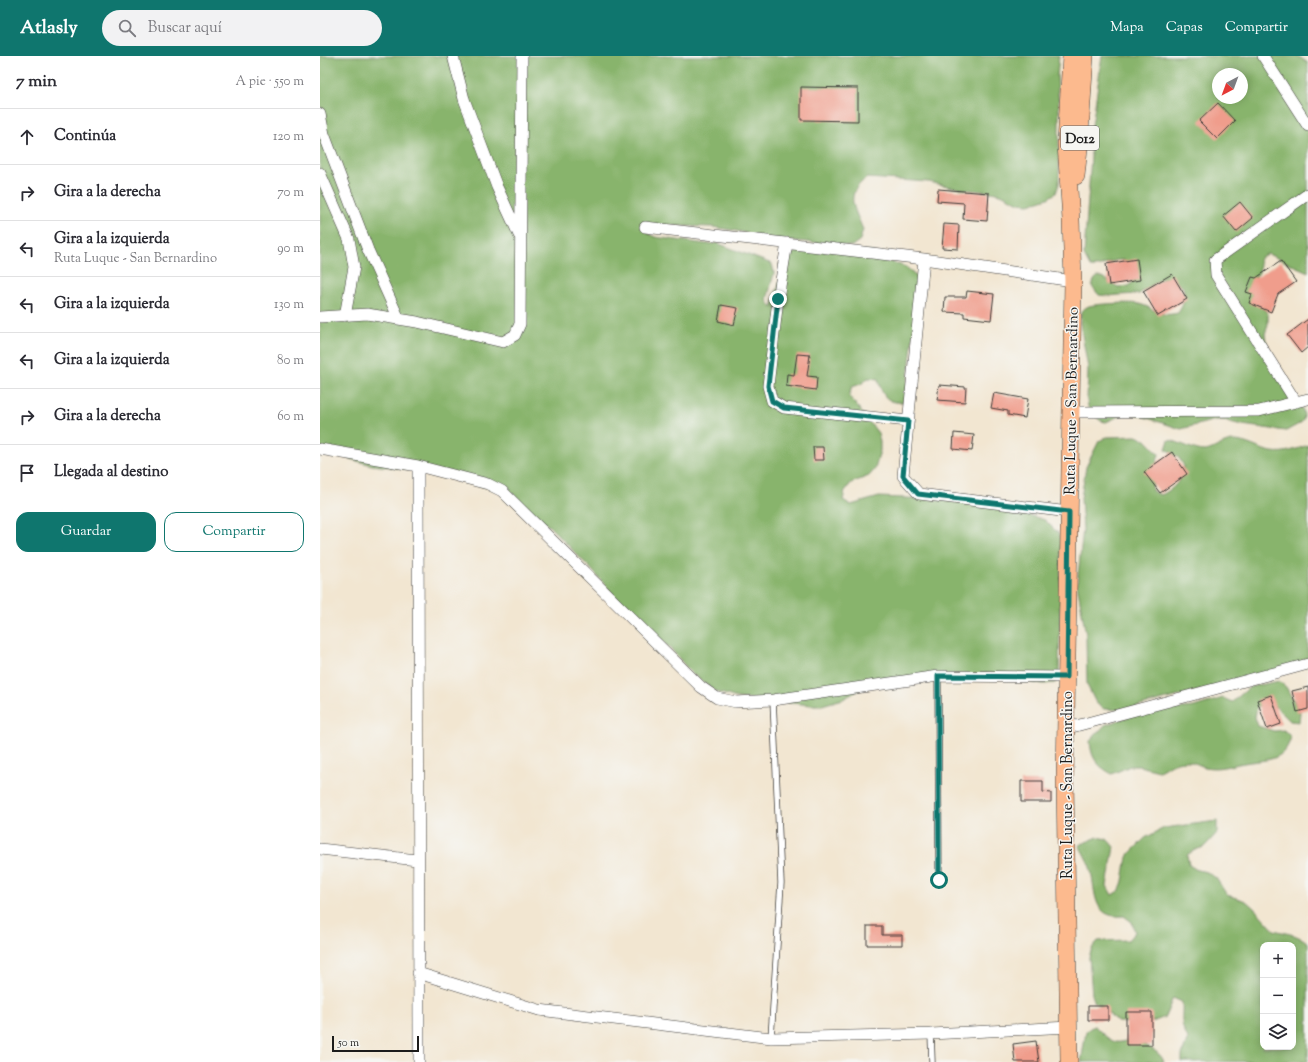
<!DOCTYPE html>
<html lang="es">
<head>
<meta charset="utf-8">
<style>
  :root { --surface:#fff; --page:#f2f2f3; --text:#2b2b33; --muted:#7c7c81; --line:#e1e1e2; --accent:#0f766e }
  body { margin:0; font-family:"Sorts Mill Goudy",serif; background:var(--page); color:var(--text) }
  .controls { position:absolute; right:12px; bottom:12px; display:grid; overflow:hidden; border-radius:8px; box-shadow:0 2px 10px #0003 }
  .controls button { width:36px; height:36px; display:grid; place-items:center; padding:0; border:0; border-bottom:1px solid var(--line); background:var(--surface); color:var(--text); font:20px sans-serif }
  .compass { position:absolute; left:892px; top:12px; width:36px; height:36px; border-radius:50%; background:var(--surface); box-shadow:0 2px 10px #0003; rotate:221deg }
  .scale { position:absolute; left:12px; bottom:10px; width:87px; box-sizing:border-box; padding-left:4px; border:2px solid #1c1c1c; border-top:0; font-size:11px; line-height:14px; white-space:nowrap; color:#1c1c1c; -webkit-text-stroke:3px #f6f6f2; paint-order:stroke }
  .stop { position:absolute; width:12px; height:12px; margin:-9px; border:3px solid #0f766e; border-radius:50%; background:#fff }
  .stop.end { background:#0f766e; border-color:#fff; box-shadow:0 1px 4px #0008 }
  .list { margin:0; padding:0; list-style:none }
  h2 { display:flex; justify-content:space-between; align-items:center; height:52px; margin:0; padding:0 16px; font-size:17px }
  h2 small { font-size:13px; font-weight:400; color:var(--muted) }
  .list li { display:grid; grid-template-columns:26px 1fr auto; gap:12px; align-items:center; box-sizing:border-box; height:56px; padding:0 16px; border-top:1px solid var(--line) }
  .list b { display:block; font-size:15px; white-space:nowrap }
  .list p { margin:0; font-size:13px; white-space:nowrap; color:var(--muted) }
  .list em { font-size:13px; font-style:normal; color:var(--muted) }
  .actions { display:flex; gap:8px; padding:12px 16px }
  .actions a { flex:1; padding:9px 0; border:1px solid var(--accent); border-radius:12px; text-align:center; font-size:14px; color:var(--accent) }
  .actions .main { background:var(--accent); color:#fff }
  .icon { flex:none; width:22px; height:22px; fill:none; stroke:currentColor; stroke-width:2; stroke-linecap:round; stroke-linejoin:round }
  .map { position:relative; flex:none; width:988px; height:1006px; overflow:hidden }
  header { display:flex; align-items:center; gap:24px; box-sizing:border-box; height:56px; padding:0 20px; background:var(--accent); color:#fff }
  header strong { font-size:19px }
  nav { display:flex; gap:22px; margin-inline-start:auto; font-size:14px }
  .search { width:280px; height:36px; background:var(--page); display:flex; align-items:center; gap:10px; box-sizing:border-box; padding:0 14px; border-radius:22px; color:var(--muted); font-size:15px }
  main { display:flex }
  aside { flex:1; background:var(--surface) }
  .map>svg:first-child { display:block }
</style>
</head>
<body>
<header>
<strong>Atlasly</strong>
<div class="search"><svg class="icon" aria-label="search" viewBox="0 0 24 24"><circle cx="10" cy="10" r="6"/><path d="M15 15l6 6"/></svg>Buscar aquí</div>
<nav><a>Mapa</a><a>Capas</a><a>Compartir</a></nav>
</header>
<main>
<aside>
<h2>7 min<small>A pie · 550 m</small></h2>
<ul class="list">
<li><svg class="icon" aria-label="ahead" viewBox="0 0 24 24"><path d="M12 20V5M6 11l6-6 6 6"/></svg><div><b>Continúa</b></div><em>120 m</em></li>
<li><svg class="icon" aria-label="right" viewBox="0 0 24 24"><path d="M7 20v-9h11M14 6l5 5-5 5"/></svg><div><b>Gira a la derecha</b></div><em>70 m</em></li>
<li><svg class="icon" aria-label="left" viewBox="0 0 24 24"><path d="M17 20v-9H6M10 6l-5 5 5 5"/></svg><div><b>Gira a la izquierda</b><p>Ruta Luque - San Bernardino</p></div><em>90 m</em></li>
<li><svg class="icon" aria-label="left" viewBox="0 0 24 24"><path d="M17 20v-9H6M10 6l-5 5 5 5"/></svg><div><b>Gira a la izquierda</b></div><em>130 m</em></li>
<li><svg class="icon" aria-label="left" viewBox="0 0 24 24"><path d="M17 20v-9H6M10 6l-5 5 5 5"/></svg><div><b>Gira a la izquierda</b></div><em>80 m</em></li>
<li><svg class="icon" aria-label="right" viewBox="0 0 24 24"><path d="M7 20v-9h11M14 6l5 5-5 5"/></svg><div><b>Gira a la derecha</b></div><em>60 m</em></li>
<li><svg class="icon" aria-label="arrive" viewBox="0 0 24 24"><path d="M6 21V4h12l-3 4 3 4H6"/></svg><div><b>Llegada al destino</b></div></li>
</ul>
<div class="actions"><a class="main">Guardar</a><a>Compartir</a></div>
</aside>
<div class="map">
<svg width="988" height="1006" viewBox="0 0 988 1006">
  <rect width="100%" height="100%" fill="#f6f6f2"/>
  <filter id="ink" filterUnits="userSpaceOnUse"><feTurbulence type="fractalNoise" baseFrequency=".025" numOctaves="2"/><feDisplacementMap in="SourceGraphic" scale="8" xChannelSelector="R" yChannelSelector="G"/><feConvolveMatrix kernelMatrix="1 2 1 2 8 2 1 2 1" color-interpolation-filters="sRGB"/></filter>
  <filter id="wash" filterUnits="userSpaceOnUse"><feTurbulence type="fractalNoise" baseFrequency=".012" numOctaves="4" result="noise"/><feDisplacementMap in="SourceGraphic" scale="16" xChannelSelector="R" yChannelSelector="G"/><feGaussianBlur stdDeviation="0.9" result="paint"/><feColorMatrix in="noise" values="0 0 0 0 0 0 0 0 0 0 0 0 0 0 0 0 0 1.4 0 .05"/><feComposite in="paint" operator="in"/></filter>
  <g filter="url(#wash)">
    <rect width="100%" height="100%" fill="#f2e6d1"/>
    <!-- forest -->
    <path fill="#88b46c" stroke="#526844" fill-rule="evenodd" d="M0,0h739l-2,20 2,30v78l-3,9 -8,5 -19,6 -10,-1 -18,-9 -10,-2 -30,-3 -32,-7 -62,-4c-24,17 -12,30 -4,52l-3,10 -8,6 -79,-7 -41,-9 -20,-3 -62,-2 -3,8 8,4 51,7 11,-1 55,21 2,9 -7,27 5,8 14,-48 7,-7 10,-4 69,3 16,9 18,6 8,7 6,7 -15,121c-18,2 -23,-6 -27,-23l-10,-1 -7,6 -9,3 -3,9 29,37 2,9v9l-5,18 -6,7 -18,7 -6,8 -2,9 8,5 28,-8 51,2 78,10 37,11 14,14 2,9 -2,132 -4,8 -11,1 -10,-1 -44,-10 -122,12 -25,14 -21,6h-10l-75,-7 -20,-6 -25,-18 -20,-24 -47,-42 -33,-38 -36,-37 -7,-7 -34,-21 -15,-14 -68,-19 -60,-7 -19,-5 -19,-9 -14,-4z
      M782,0h196l10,7v209l-40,-18c-15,4 -5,10 -9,18 -1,3 -4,6 -6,9l2,18 13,15v10l-3,10 3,19 10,18 25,39 1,6 -1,5 -4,3 -13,7 -44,-6 -20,-5h-6l-35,9 -46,-15h-11l-18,8 -5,-1 -12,-10 -2,-10 1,-33 -8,-45 1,-12c2,-1 5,-4 8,-5 5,-2 45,-4 50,-2 17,4 18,14 39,9 6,-9 8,-15 5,-26l-13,-9 -9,1 -22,15 -20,1 -10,1 -10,-1 -7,-8c4,-22 18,-2 27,0 3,0 7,-1 10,-1l6,-7 -4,-15c-3,-1 -6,-4 -9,-4 -11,-1 -21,9 -32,7l-6,-12 7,-98 -1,-21 3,-17zM898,18h24v24h-24z
      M816,380l10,4 13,14 -5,18 -2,19 9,4c13,-6 21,-15 23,-29l-5,-8 -13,-9 3,-9c11,2 25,11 36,11 9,-1 18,-10 29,-10 13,0 25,9 38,11 12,2 25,-3 36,-7v218l-184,47 -20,-1 -8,-6 -9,-18 -1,-50 -9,-51 6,-55 -2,-31 5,-31 13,-26 8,-4z
      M959,625l7,6 14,25 -1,10 -9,-1 -14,-14 -9,-4 -10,4 -2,10 3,9 16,5 10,-1 7,7c-7,26 -25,22 -47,26 -13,2 -25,7 -39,4 -7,-2 -14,-7 -21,-6 -9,0 -17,6 -25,10l-20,-5h-9l-18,8c-15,-8 -21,-16 -22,-33l15,-16 28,-10 10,-3 51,-5 29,-9 9,4 18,-15z
      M897,765v12l-13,14 -9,3 -8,5 2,10 8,5 10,2 9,6 11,17 19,6 8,7 20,22 20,5 9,4 5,4v118l-126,1v-7l6,-17c-9,-13 -5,-21 -6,-36l-9,-4 -8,19 -18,7 -30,-2 -13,-14 -9,-5 -3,-8 -3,-38 3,-9 6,-7 30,-1 7,-8 -3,-10 -8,-6c-32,3 -28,-23 -33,-45 -2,-9 -8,-18 -12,-26l19,-8 9,2 7,8 -7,39 5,9 8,-5 3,-9 3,-19 4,-9 15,-15 19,-10zM943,889h30v102h-30z
      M775,970c6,6 12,13 20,16 4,1 8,-1 12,-1 12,-1 34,10 37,21h-83l5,-30 4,-4z"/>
    <g id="blocks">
      <!-- building -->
      <path fill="#f09d8c" d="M481,31l57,1v33l-57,-1z
        M898,47l17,18 -18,18 -18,-18z
        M618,133l51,4 -2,28 -24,-2 1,-16 -27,-2z
        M920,146l13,16 -17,14 -13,-16z
        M624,168l15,1 -1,24 -16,-1z
        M817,203l3,21 -31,5 -3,-21z
        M961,205l15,21 -18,12 -7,18 -22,-9 3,-9 -6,-2 6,-15 4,1z
        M852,218l15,25 -29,17 -15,-25z
        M647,235l27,3 -3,26 -27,-3v-4l-20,-1 1,-15h21z
        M401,249l17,3 -4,17 -16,-4z
        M988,263v28l-7,6 -14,-18z
        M477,298l13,1 -3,21 10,1 -1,13 -30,-4 1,-12 7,1z
        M619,329l27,2 -1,15 -28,-2z
        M674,337l34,6 -3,19 -17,-3v-4l-17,-3z
        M634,377l20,2 -2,16 -19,-2z
        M493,391h10l1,13h-10z
        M852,396l15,22 -27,19 -16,-21z
        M988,631v22l-11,3 -5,-21z
        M951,639l10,29 -14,5 -10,-29z
        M701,725h22v11l8,1v9h-30z
        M547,870h15v9h20v10h-35z
        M768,950h20v14h-20z
        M806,956h26v33h-26z
        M716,985l3,21h-24l-2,-18z"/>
    </g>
  </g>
  <g filter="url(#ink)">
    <use href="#blocks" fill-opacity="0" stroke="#3c3a37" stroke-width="1"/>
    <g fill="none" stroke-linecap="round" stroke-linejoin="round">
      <!-- lane casing -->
      <g stroke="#3c3a37" stroke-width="7">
        <path id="lane" d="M618,620l1,204
          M611,978l1,28
          M451,982l10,-155 -8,-183"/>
      </g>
      <!-- street casing -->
      <g stroke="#3c3a37" stroke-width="12">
        <path id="street" d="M133,0l11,43 33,88 22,48
          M943,0l45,70
          M0,58l4,20 44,116 31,69
          M0,117l29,66 5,28 -9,49
          M325,171l279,32 149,22
          M467,187l-9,56 -10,87 4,15 12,7 124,13
          M604,203l-21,217 16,18 150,18
          M0,261l47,-3 50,8 86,20 12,-7 5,-11 2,-268
          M976,346l-80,-127 -1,-15 93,-66
          M751,352l7,4 181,-1 49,-12
          M0,393l98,17 70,18 14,7 199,196 16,11 19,4 37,-2 165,-24 129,1
          M98,410l1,596
          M748,659l4,12 236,-63
          M0,793l97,11
          M98,917l121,37 232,28 160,-4 138,-7"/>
      </g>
      <!-- primary casing -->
      <g stroke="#3c3a37" stroke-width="18">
        <path id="primary" d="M756,120l3,-28 6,-92
          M749,1006l-4,-283 8,-498 -2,-61 -5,-76 5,-88"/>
      </g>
      <!-- lane -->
      <use href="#lane" stroke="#fff" stroke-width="5.5"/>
      <!-- street -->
      <use href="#street" stroke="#fff" stroke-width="11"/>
      <!-- primary -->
      <use href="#primary" stroke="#fcba8e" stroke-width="17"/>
    </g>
  </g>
  <g fill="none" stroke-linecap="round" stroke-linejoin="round" filter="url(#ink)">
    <!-- route -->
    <path stroke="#0f766e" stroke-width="5" d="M458,243l-10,87 4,15 12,7 124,13 -5,55 15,18 151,18 -2,165 -129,-1 1,204"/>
  </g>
  <g text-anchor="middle" stroke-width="3" stroke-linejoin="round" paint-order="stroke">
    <!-- shield labels -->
    <rect fill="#f6f6f2" stroke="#5d5d5c" stroke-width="1" x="741" y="70" width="38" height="24" rx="3"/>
    <g font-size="14" font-weight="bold" fill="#1c1c1c">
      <text x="760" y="87">D012</text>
    </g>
    <!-- street labels -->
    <g font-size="15" fill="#1c1c1c" stroke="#f6f6f2">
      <text transform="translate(751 345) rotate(-89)" y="5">Ruta Luque - San Bernardino</text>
      <text transform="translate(747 729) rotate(-90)" y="5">Ruta Luque - San Bernardino</text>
    </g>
  </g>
</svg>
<div class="controls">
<button>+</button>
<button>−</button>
<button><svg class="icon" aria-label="layers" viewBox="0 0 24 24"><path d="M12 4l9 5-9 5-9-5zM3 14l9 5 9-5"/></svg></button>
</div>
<svg class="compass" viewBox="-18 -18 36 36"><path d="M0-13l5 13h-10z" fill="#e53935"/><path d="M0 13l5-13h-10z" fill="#7c7c81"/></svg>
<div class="scale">50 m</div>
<div class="stop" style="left:619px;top:824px"></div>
<div class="stop end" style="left:458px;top:243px"></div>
</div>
</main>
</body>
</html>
